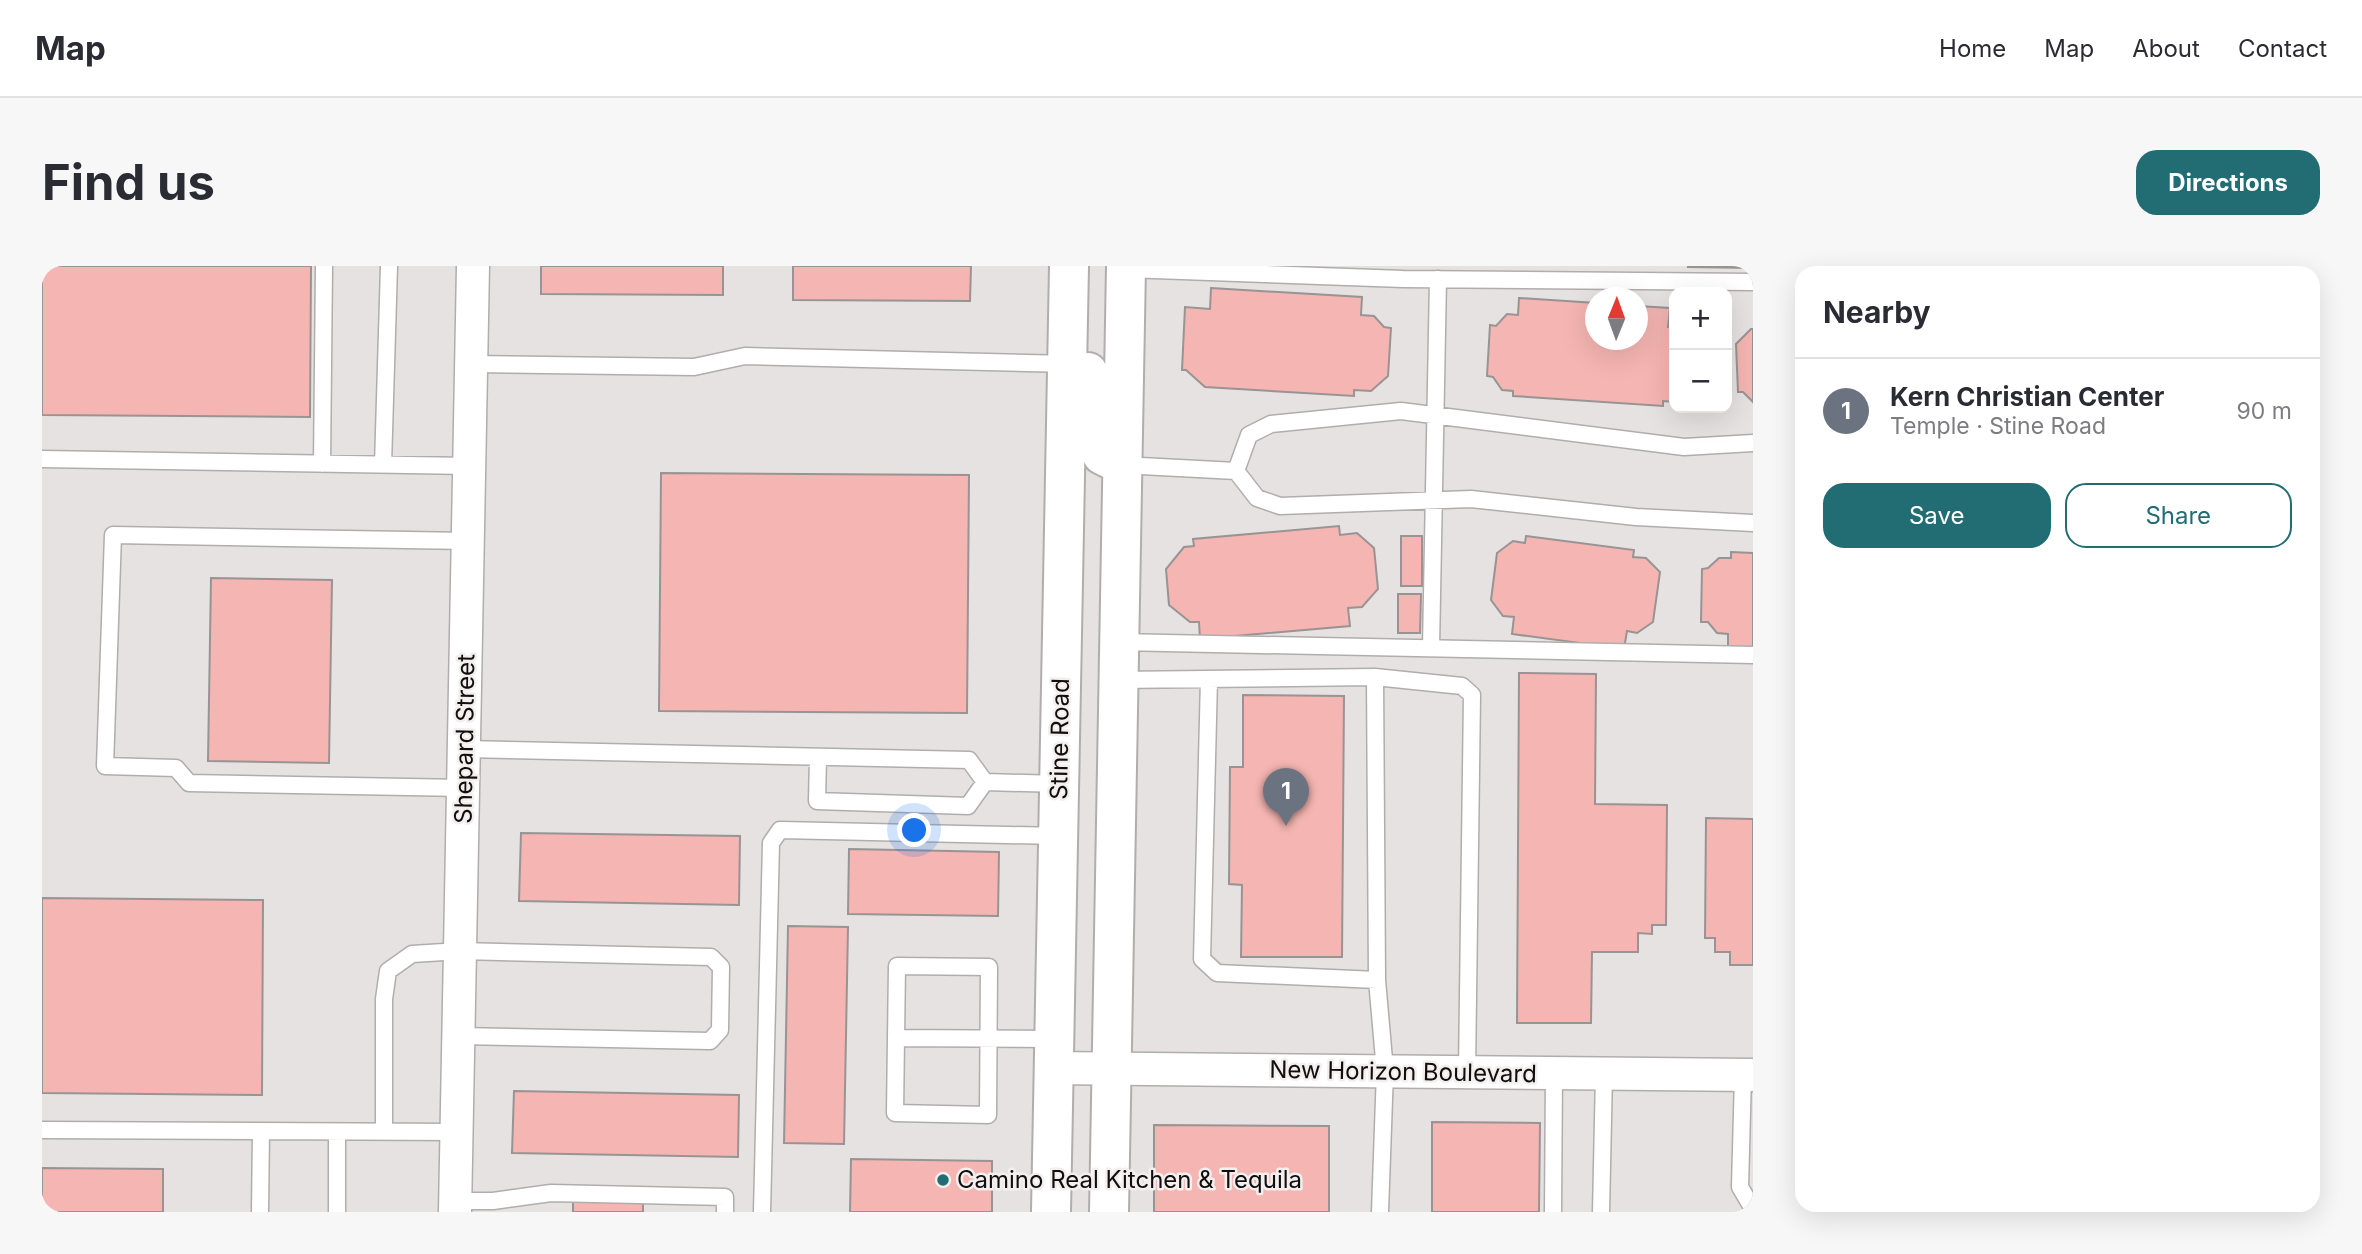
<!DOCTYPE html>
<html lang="en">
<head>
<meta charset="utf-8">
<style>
  :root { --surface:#fff; --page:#f7f7f7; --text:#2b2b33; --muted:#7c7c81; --line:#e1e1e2; --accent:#226d74 }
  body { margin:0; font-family:Inter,sans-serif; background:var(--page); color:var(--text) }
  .controls { position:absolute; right:21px; top:21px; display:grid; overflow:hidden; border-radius:14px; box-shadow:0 7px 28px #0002 }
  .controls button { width:63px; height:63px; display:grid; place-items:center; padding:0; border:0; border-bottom:2px solid var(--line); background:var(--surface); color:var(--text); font:35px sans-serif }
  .compass { position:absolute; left:1543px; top:21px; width:63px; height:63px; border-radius:50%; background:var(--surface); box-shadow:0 7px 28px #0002; rotate:1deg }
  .you { position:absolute; left:873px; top:565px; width:24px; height:24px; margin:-18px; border:5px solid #fff; border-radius:50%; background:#1a73e8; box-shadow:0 0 0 10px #1a73e833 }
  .badge { display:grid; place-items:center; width:46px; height:46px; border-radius:50%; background:var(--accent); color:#fff; font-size:23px; font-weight:700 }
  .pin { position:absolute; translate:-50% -58px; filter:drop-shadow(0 2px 4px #0008) }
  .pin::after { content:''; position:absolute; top:37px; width:24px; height:21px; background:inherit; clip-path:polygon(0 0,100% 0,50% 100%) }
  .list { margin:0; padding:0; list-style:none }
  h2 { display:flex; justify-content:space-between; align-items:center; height:91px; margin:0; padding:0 28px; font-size:30px }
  h2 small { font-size:23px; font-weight:400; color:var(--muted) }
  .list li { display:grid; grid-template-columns:46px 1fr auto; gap:21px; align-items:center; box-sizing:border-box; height:105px; padding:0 28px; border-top:2px solid var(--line) }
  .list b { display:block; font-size:26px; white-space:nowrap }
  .list p { margin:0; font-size:23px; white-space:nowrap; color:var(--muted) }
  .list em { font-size:23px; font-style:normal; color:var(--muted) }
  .actions { display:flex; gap:14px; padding:21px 28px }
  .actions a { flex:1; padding:16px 0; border:2px solid var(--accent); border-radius:21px; text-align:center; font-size:24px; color:var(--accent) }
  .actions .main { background:var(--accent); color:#fff }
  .map { position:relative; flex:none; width:1711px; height:946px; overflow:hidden; border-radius:21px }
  header { display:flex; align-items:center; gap:42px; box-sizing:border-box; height:98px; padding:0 35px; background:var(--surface); border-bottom:2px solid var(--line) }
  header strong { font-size:33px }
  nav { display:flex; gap:38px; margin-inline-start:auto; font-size:24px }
  .intro { display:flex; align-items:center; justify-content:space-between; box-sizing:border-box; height:168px; padding:0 42px }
  h1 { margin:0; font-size:49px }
  .button { padding:18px 32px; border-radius:21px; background:var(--accent); color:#fff; font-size:24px; font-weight:700 }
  main { display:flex; gap:42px; padding:0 42px }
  aside { flex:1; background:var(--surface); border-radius:21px; box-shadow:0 7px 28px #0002 }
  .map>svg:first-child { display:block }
</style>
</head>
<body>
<header>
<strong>Map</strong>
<nav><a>Home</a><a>Map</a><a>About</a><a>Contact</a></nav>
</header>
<div class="intro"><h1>Find us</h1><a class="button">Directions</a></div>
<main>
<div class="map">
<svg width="1711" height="946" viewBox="0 0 1711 946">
  <rect width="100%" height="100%" fill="#e6e2e1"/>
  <!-- building -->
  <path fill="#f5b5b2" stroke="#989493" stroke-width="2" d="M0,0h269l-1,151 -268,-2z
    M499,0h182v29l-182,-1z
    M751,0h178l-1,35 -177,-1z
    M1646,0h65v2l-65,-1z
    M1169,22l151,9 -1,18 13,1 10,11 7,1 -3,48 -17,15 -17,-1v6l-149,-9 -19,-17h-4l3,-63 25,2z
    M1477,32l77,5v37h42v-34l32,2 -2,19h6v75l-11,-1v5l-150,-10v-5l-11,-1 -9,-13 -6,-1 3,-51 6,1 11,-12 11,1z
    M1709,63h2v73l-10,-10h-5l-2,-48z
    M619,207l308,2 -2,238 -308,-2z
    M1297,260l1,9 17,-2 17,15 4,41 -16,18 -14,1 2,18 -150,13 -1,-17h-9l-21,-17 -3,-36 18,-22 10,-1 -1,-7z
    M1359,270h21v50h-21z
    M1484,270l108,14 -1,7 13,1 14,14 -7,50 -16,11 -10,-2 -3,18 -112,-15 2,-17 -11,-1 -12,-16 6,-47 16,-12 12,2z
    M1689,286l22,1v100h-25v-19l-11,-1 -9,-11h-7l1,-53 6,-1 11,-10h12z
    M169,312l121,2 -3,183 -121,-2z
    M1356,328h23l-1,39h-22z
    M1477,407l77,1 -1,130 72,1 -1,120h-14v9l-14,-1v19h-46l-1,71h-74z
    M1201,429l101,1 -2,261h-101l1,-72 -13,-1 1,-117h13z
    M1664,552l47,1v146h-23v-13h-15v-14h-10z
    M479,567l219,3 -1,69 -220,-4z
    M807,583l150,3 -1,64 -150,-2z
    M0,632l221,2 -1,195 -220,-2z
    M746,660l60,1 -4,217 -60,-1z
    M472,825l225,4 -1,62 -226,-4z
    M1390,856l108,1 -1,89h-107z
    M1112,859l175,1v86h-175z
    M809,893l141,2v51h-142z
    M0,902l121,1v43h-121z
    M531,936h70v10h-70z"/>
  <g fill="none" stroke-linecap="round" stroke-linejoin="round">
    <!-- service casing -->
    <g stroke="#b1adad" stroke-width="19">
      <path id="service" d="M1084,3l277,10 350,3
        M429,98l223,3 51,-11 325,8
        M0,193l428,7
        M280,198l2,-198
        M341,199l6,-199
        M1080,199l114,6 13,-36 22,-11 130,-13 283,36 69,-4
        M1194,205l21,27 23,8 191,-7 165,18 117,6
        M1077,376l634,13
        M1389,382l7,-369
        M1167,413l-7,280 15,14 160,7 -2,-303
        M1076,414l257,-3 87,9 10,9 -5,377
        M423,483l504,11 16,22 74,2
        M776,491l-1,44 151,5 17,-24
        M422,522l-275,-5 -13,-15 -71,-2 8,-231 355,6
        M1335,714l8,91 -5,141
        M854,772l-1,75 93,2 1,-148 -92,-1 -1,72 157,1
        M1701,809l-3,112 13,22
        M0,864l415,2
        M342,866v-133l4,-28 24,-17 48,-3 251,6 10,10 -1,63 -10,11 -251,-5
        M414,935h37l58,-8 174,4v15
        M218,946l1,-81
        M295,946v-79
        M720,946l9,-369 9,-13 278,6
        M1511,946l1,-139
        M1559,946l3,-139"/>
    </g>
    <!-- minor casing -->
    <g stroke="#b1adad" stroke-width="35">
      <path id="minor" d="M1010,802l701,7
        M413,946l18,-946"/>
    </g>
    <!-- secondary casing -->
    <g stroke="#b1adad" stroke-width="42">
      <path id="secondary" d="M1046,106l8,65 6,18 20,10
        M1009,946l18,-946
        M1067,946l17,-946"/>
    </g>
    <!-- service -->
    <use href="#service" stroke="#fff" stroke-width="16"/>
    <!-- minor -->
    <use href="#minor" stroke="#fff" stroke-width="32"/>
    <!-- secondary -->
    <use href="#secondary" stroke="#fff" stroke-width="38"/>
  </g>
  <!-- markers -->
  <circle fill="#226d74" stroke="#f4efef" stroke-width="2.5" cx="901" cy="914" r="7"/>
  <g text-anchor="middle" stroke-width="5" stroke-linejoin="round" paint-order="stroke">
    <!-- street labels -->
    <g font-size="24" fill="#100e0e" stroke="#f4efef">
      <text transform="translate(423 473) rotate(-89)" y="8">Shepard Street</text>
      <text transform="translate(1018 473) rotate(-89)" y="8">Stine Road</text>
      <text transform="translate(1361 806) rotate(1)" y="8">New Horizon Boulevard</text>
    </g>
    <!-- poi labels -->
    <g font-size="24" fill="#100e0e" stroke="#f4efef" text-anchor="start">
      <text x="915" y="922">Camino Real Kitchen &amp; Tequila</text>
    </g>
  </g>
</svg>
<div class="controls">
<button>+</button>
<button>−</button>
</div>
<svg class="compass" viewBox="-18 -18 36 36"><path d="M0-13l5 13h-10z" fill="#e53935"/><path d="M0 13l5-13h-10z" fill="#7c7c81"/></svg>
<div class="you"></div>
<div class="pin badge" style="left:1244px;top:560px;background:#6b7280">1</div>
</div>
<aside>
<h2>Nearby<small></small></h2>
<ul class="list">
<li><span class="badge" style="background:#6b7280">1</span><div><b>Kern Christian Center</b><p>Temple · Stine Road</p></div><em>90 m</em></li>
</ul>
<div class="actions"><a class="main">Save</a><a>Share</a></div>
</aside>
</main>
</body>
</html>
